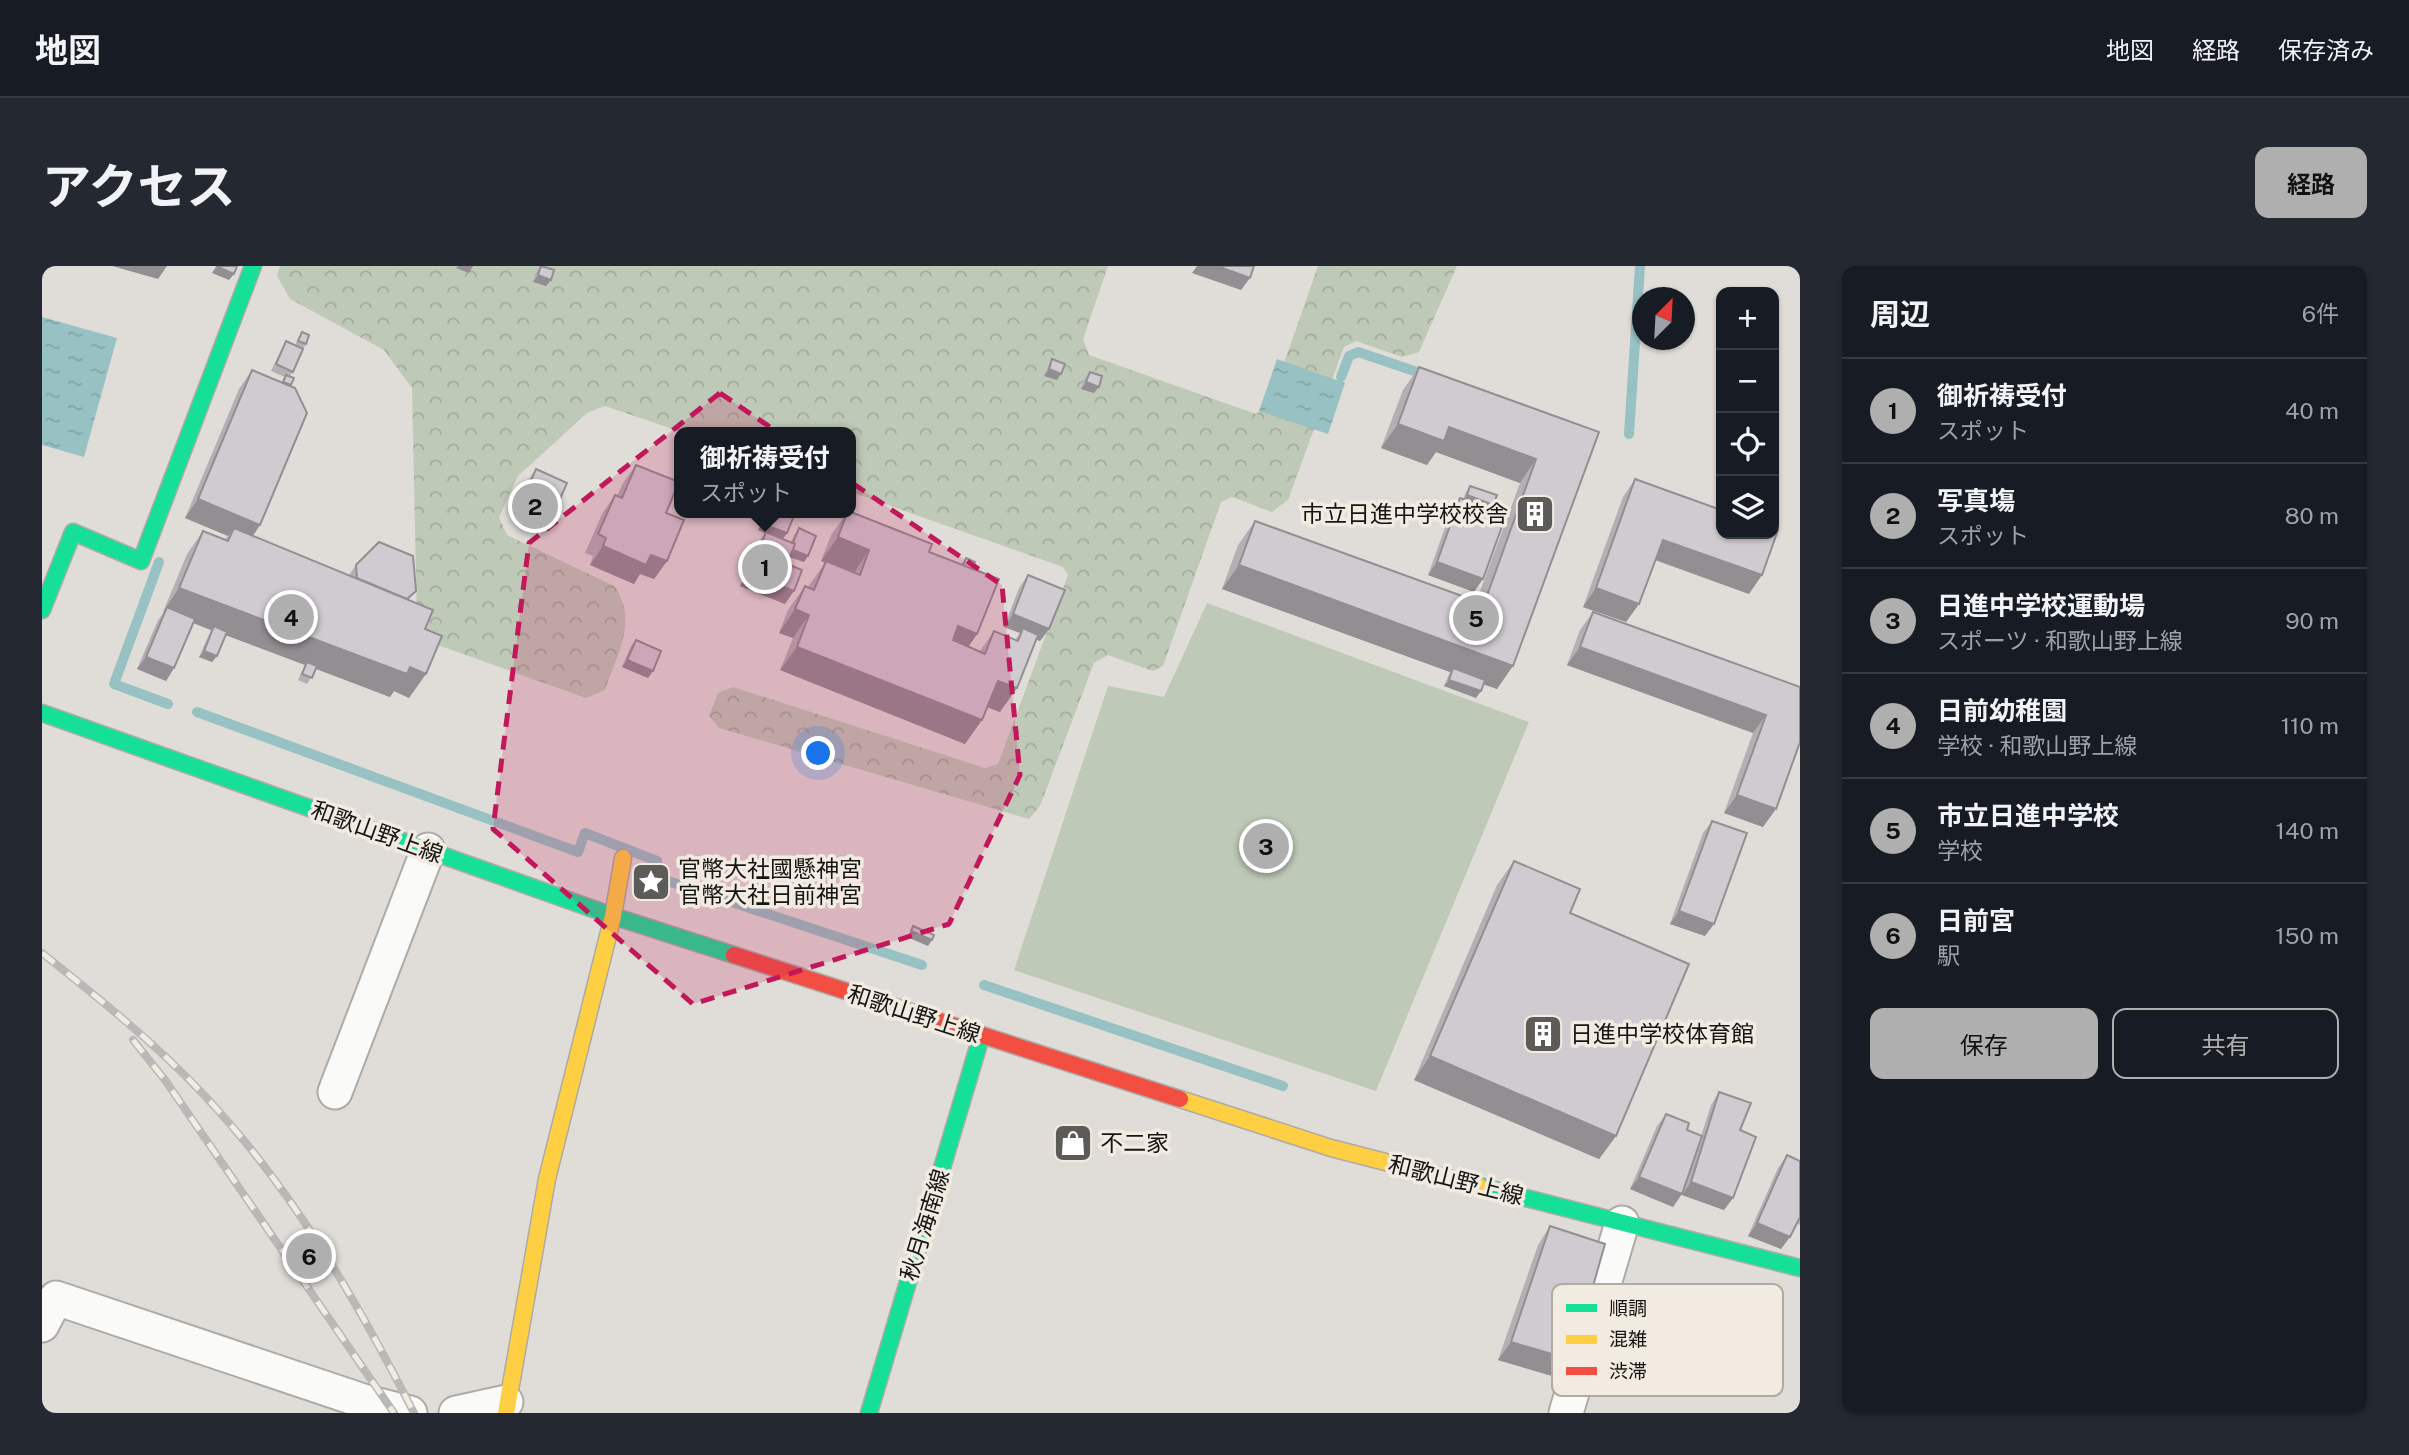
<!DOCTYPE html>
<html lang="ja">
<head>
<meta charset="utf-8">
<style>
  :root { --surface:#171b24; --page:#242831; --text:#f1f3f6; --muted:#9ea1a6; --line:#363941; --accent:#aeafae }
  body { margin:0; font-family:"Public Sans","Noto Sans JP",sans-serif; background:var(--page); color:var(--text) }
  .controls { position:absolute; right:21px; top:21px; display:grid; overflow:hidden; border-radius:14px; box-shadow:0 2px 5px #0004 }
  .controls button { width:63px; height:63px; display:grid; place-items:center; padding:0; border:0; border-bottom:2px solid var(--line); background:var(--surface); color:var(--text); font:35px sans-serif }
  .compass { position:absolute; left:1590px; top:21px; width:63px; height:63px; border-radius:50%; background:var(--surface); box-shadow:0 2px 5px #0004; rotate:24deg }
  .you { position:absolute; left:777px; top:488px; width:24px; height:24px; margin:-18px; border:5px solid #fff; border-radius:50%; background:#1a73e8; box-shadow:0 0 0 10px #1a73e833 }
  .badge { display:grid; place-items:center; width:46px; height:46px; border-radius:50%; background:var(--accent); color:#111; font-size:23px; font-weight:700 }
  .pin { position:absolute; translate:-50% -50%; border:4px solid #fff; box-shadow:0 2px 7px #0006 }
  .popup { position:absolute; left:632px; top:161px; width:182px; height:91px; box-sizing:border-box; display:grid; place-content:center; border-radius:14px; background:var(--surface); filter:drop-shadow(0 2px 5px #0005); font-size:23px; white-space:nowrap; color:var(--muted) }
  .popup b { font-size:26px; color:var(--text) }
  .popup::after { content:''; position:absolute; left:50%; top:100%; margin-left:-14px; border:14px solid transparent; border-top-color:var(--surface) }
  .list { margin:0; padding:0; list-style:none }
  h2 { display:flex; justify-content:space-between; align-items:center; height:91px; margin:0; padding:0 28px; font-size:30px }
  h2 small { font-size:23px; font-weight:400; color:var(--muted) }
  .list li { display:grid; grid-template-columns:46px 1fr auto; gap:21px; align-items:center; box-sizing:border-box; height:105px; padding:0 28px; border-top:2px solid var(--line) }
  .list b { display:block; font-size:26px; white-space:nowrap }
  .list p { margin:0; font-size:23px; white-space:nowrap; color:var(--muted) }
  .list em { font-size:23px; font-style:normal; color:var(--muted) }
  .actions { display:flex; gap:14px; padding:21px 28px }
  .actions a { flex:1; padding:16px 0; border:2px solid var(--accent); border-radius:14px; text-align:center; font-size:24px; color:var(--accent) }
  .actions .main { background:var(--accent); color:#111 }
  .icon { flex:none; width:38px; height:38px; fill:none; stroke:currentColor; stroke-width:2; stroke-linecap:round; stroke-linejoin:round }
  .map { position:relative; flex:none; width:1758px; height:1147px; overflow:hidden; border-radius:14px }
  header { display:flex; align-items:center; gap:42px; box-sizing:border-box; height:98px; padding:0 35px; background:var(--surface); border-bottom:2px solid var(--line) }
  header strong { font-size:33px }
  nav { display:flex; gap:38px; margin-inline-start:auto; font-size:24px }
  .intro { display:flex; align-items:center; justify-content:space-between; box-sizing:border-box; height:168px; padding:0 42px }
  h1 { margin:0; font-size:49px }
  .button { padding:18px 32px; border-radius:14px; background:var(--accent); color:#111; font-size:24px; font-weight:700 }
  main { display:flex; gap:42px; padding:0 42px }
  aside { flex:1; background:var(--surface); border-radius:14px; box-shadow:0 2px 5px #0004 }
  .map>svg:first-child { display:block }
</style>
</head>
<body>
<header>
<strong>地図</strong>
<nav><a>地図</a><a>経路</a><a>保存済み</a></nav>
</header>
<div class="intro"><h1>アクセス</h1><a class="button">経路</a></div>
<main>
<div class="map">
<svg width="1758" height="1147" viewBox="0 0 1758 1147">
  <defs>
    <pattern id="forest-crowns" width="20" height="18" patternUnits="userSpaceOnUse" patternTransform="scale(1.75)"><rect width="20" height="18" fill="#bec9b7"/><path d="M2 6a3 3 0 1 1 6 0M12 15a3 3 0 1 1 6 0" fill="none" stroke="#a3ac9c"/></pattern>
    <pattern id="water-ripples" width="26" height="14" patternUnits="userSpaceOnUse" patternTransform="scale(1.75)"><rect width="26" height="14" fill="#97c1c2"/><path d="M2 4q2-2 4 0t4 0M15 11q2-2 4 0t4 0" fill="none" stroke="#81a5a6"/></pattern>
  </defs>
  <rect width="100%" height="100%" fill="#e0ddd8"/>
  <!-- forest -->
  <path fill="url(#forest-crowns)" d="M238,0h828l-25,73 6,16 167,59 14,-11 48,-137h139l-38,86 -17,5 -46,-16 -12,6 -56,153 -16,12 -40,-15 -11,5 -58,164 -10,5 -45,-16 -14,8 -54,143 -11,13 -310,-91 -10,-12 9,-23 15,-6 252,81 13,-4 70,-189 -5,-8 -212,-75v-60h-170l-76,-26 -18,7 -69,63 -19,41 8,18 107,51c25,34 3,68 -9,104l-19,8 -154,-55 -15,-20 -5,-235 -28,-38 -94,-51 -13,-23z"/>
  <!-- pitch -->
  <path fill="#bec9b7" d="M1165,337l322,119 -153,369 -362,-121 94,-284 56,11z"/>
  <!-- water -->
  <path fill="url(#water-ripples)" d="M0,51l75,21 -33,119 -42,-12z
    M1235,93l68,24 -17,51 -69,-23z"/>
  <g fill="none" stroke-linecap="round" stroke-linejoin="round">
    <!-- stream -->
    <path stroke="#97c1c2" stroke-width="10" d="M1299,111l8,-21 9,-4 68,23
      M1587,168l11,-168
      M117,296l-45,122 54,20
      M155,446l381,140 7,-19 72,28 -4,15 269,89
      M942,719l299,101"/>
    <!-- street casing -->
    <g stroke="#adaba7" stroke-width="37">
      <path id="street" d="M293,826l93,-242
        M0,1059l14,-27 310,104 44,11
        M414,1147l50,-11
        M1524,1147l56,-190"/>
    </g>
    <!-- fast casing -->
    <g stroke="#adaba7" stroke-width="19">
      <path id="fast" d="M0,344l31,-78 68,29 112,-295
        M0,447l571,203 121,39
        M1437,920l321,82
        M827,1147l112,-376"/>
    </g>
    <!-- slow casing -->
    <g stroke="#adaba7" stroke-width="19">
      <path id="slow" d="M1138,833l151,49 148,38
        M464,1147l41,-234 66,-263 10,-58"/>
    </g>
    <!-- jam casing -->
    <g stroke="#adaba7" stroke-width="19">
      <path id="jam" d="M692,689l446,144"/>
    </g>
    <!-- street -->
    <use href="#street" stroke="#fafaf9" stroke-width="33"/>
    <!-- fast -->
    <use href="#fast" stroke="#16e098" stroke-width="16"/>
    <!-- slow -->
    <use href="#slow" stroke="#ffcf43" stroke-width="16"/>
    <!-- jam -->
    <use href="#jam" stroke="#f24e42" stroke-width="16"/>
    <!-- rail casing -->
    <g stroke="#b8b8b6" stroke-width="8">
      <path id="rail" d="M0,687c55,44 112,89 161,141 88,93 153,205 211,319
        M91,774l32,40 229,333"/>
    </g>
    <!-- rail -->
    <use href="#rail" stroke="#f1ebe1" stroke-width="5" stroke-dasharray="16" stroke-linecap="butt"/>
  </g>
  <!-- wall -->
  <path fill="#b3afb4" d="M498,0l6,20 -13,-4 4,-11z
    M260,66l4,12 -3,5 -10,23 -3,4v10l-30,139 -7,11 96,39 7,-10 54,35 15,29 -16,69 -15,-7 -4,6 -74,-28 -9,15 -9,-4 7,-15 -79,-30 -14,27 -13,-5 12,-27 -18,-7 -19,45 -8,13 -29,-12 21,-49 6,-8h-1l24,-58 16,-23 22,8 3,-3 -43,-18 54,-129 13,-19 29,13 4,-6 -14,-6 11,-23 4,-7 9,4z
    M1010,93l5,21 -13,-4 4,-10z
    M1377,101l180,65 -102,257 -14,-5 -7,14 -32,-12 6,-14 -228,-83 16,-44 17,-24 221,81 44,-119 -84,-31 -9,13 -46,-17 22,-58z
    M1048,106l4,21 -13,-4 4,-11z
    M594,199l30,48 1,48 -13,18 -14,-5 -6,10 -44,-19 3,-9 -8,-3 17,-39 13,-19 2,1 6,-13z
    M494,203l16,48 -9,13 -31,-14 15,-34z
    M1593,213l114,115 -94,-34 -16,44 -13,18 -43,-15 40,-110z
    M1428,220l23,19 -3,4 -16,83 -46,-17 23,-64 9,-13 3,1 3,-7z
    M723,247h30l-8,20 -4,6 8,3 3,-7 5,-7 9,28 -4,6 -14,-5 -3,7 -2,40 -45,-18 17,-42 8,-11 -7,-3z
    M805,247l82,39 32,13 5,-7 6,11 -4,78 12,4 14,-20 21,9 5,-7 -16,-6 15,-39 9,-13 21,54 -9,12 -4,-1 -36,72 -13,-5 -22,37 -185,-74 13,-32 -14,-5 9,-23 17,-24 3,1 17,-24 -4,-2 10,-26z
    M1551,346l207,75 -37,140 -39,-14 29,-80 -186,-68 13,-35z
    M594,374l17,31 -5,7 -26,-11 9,-21z
    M1670,555l-7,115 -35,-12 33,-91z
    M1472,595l56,52 46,223 -17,23 -185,-79 83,-195z
    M1677,826l21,38 -16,80 -42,-15 2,-7 -11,19 -43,-18 27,-63 9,-12 21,16 14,6 10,-31z
    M1745,889l13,6v64l-4,-2 -15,26 -33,-13 30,-68z
    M1508,960l22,134 -13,18 -61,-18 40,-115z"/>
  <!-- shaded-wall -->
  <path fill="#928e92" d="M70,0h55l-9,13z
    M416,0h15l-4,7 -13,-5z
    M1155,0h20l33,12 -9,12 -49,-17z
    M174,1l18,7 -5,6 -17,-7z
    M496,9l13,5 -5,6 -13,-4z
    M1007,103l12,5 -4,6 -13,-4z
    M1044,116l13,5 -5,6 -13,-4z
    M1356,158l51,3 87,32 -16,24 -84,-31 -9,13 -46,-17z
    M1425,229l26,10 -4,6 -27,-9z
    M156,233l62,26 -13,19 -13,-16 -6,8 -43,-18z
    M479,238l31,13 -9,13 -31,-14z
    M720,258l25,9 -5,7 -24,-10z
    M796,271l31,13 -16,24 -32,-13z
    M1621,274l99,35 -13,19 -99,-36z
    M561,280l48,9 16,6 -13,18 -14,-5 -6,10 -44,-19z
    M748,283l18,7 -4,6 -18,-6z
    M1395,296l46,17 -9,13 -46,-17z
    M1197,299l274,101 -16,23 -46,-16 2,-5 -3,4 -228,-83z
    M707,308l45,17 -9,13 -45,-18z
    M137,322l231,79 16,7 -17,24 -15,-7 -4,6 -84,-32 1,-3 -2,3 -93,-35 2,-4 -3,4 -46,-18 2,-5 -4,5z
    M1554,322l43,16 -13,18 -43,-15z
    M753,343l14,6 -16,23 -14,-5z
    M971,348l36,15 -9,12 -19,-7 2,-6 -3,5 -16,-6z
    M916,360l19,8 -16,24 -19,-8z
    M755,381l185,73 -17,24 -185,-74z
    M1538,381l186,68 -13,18 -186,-68z
    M162,385l13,5 -5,6 -13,-5z
    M104,391l28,11 -8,13 -29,-12z
    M585,394l26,11 -5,7 -26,-11z
    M1407,414l32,11 -5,7 -32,-12z
    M956,415l19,7 -17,24 -19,-7z
    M1695,529l39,14 -13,18 -39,-14z
    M1637,645l35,13 -9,12 -35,-12z
    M869,665l21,9 -4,6 -21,-9z
    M1388,790l186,80 -17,23 -185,-79z
    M1597,911l43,17 -9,13 -43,-18z
    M1649,916l42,16 -9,12 -42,-15z
    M1715,957l33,14 -9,12 -33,-13z
    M1469,1076l61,18 -13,18 -61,-18z"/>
  <!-- building -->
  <path fill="#d0cbd1" stroke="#928e92" stroke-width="2" d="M174,0h21l-3,8z
    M499,0l13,4 -3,10 -13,-5z
    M1175,0h37l-4,12z
    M260,66l7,3 -3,9 -8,-3z
    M244,75l17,8 -10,23 -17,-8z
    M1010,93l13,5 -4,10 -12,-5z
    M1377,101l180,65 -86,234 -274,-101 16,-44 229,83 52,-145 -87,-32 -5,14 -46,-17z
    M210,104l43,18 12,25 -47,112 -62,-26z
    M1048,106l12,4 -3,11 -13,-5z
    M244,109l8,3 -3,7 -8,-3z
    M594,199l43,17 -13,31 18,7 -17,41 -16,-6 -5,10 -43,-19 3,-8 -8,-4 17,-39 7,3z
    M494,203l31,14 -15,34 -31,-13z
    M1593,213l86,31v24h53v-5l4,1 -16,45 -99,-35 -24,64 -43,-16z
    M1428,220l27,9 -4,10 -26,-10z
    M1418,232l46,17 -23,64 -46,-17z
    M809,246l81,32 -3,8 70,27 -22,55 -19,-8 -5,14 32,14 9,-23 24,10 5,-13 15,7 -21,53 -19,-7 -16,39 -185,-73 12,-32 -14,-6 10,-23 9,4 12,-29 34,14 9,-25 -31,-13 9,-24z
    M725,247h28l-8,20 -25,-9z
    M192,262l199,82 -8,19 17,7 -16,38 -16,-7 -3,7 -228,-86 24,-57 25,10z
    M757,262l17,8 -8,20 -15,-6 2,-6 -2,-1z
    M724,266l29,12 -8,20 15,6 -8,21 -45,-17z
    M337,276l34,14 3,35 -9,8 -50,-21 -1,-13z
    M924,292l9,4 -3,7 -9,-4z
    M986,309l37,15 -16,39 -36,-15z
    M125,341l28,12 -21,49 -28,-11z
    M1551,346l207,75v55l-24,67 -39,-14 29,-80 -186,-68z
    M172,360l13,6 -10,24 -13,-5z
    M594,374l25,11 -8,20 -26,-11z
    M265,396l10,4 -5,12 -10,-4z
    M1411,402l32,12 -4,11 -32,-11z
    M1670,555l35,12 -33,91 -35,-13z
    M1472,595l66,28 -10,24 119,51 -73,172 -186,-80z
    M871,660l21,9 -2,5 -21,-9z
    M1677,826l32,11 -11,27 16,7 -23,61 -42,-16z
    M1624,848l23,9 -2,7 15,6 -20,58 -43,-17z
    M1745,889l13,6v56l-10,20 -33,-14z
    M1508,960l55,18 -33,116 -61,-18z"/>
  <!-- marked area -->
  <path fill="#c2185b" fill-opacity="0.2" stroke="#c2185b" stroke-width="5" stroke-dasharray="14 9" stroke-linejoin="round" d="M678,127l282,192 18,190 -71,149 -256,80 -200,-175 36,-286z"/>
  <!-- icons -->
  <defs>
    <g id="building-square" transform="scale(2.0125)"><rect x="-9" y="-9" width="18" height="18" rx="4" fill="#5d5b57" stroke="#f1ebe1"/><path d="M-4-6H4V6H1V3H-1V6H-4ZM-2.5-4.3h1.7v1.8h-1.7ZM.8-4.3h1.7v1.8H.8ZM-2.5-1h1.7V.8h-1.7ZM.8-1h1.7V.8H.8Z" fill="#fff"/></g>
    <g id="sight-square" transform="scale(2.0125)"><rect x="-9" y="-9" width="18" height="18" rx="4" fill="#5d5b57" stroke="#f1ebe1"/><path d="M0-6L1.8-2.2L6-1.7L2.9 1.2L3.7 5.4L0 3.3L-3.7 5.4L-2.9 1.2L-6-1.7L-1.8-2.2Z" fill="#fff"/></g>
    <g id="shop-square" transform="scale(2.0125)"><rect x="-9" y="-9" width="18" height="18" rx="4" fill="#5d5b57" stroke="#f1ebe1"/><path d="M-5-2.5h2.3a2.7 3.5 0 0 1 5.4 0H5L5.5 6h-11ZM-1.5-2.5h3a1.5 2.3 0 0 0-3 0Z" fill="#fff"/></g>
  </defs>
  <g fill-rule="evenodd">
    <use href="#building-square" x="1493" y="248"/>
    <use href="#sight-square" x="609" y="616"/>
    <use href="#building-square" x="1501" y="768"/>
    <use href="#shop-square" x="1031" y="877"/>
  </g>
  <g text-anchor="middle" stroke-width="7" stroke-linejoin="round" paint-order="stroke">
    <!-- poi labels -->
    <g font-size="23" fill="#171512" stroke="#f1ebe1" text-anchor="start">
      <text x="1466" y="256" text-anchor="end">市立日進中学校校舎</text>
      <text x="636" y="611">官幣大社國懸神宮<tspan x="636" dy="26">官幣大社日前神宮</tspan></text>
      <text x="1528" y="776">日進中学校体育館</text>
      <text x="1058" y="885">不二家</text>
    </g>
    <!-- street labels -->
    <g font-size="23" fill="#171512" stroke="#f1ebe1">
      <text transform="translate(335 566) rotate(20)" y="8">和歌山野上線</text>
      <text transform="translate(872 748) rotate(18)" y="8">和歌山野上線</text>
      <text transform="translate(1414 914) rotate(14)" y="8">和歌山野上線</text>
      <text transform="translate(883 959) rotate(-73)" y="8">秋月海南線</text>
    </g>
  </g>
  <!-- legend -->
  <rect x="1510" y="1018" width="231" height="112" rx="10" fill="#f1ebe1" stroke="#b0aba3" stroke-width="2"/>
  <rect x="1524" y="1038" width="31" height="8" fill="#16e098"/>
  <rect x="1524" y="1069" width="31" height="9" fill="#ffcf43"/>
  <rect x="1524" y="1101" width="31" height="8" fill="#f24e42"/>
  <g font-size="19" fill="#171512">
    <text x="1567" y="1049">順調</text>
    <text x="1567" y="1080">混雑</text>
    <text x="1567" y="1112">渋滞</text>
  </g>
</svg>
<div class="controls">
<button>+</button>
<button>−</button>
<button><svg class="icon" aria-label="locate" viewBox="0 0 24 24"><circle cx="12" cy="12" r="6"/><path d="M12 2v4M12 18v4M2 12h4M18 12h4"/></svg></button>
<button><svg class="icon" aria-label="layers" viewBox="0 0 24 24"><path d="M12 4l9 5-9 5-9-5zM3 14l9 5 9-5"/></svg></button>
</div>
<svg class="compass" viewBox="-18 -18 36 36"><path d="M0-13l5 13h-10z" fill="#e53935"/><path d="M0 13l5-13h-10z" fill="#9ea1a6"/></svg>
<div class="you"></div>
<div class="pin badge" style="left:723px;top:301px">1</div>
<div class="popup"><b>御祈祷受付</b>スポット</div>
<div class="pin badge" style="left:493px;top:240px">2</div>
<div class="pin badge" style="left:1224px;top:580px">3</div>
<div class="pin badge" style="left:249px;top:351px">4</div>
<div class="pin badge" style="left:1434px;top:352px">5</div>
<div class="pin badge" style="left:267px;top:990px">6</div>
</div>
<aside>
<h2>周辺<small>6件</small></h2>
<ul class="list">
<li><span class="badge">1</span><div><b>御祈祷受付</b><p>スポット</p></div><em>40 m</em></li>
<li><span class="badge">2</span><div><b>写真塲</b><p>スポット</p></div><em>80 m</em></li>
<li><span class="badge">3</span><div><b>日進中学校運動場</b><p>スポーツ · 和歌山野上線</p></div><em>90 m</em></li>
<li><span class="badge">4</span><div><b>日前幼稚園</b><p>学校 · 和歌山野上線</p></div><em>110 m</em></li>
<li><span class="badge">5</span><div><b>市立日進中学校</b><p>学校</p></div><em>140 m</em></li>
<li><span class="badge">6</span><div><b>日前宮</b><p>駅</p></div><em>150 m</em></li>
</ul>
<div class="actions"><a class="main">保存</a><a>共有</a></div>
</aside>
</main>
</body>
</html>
